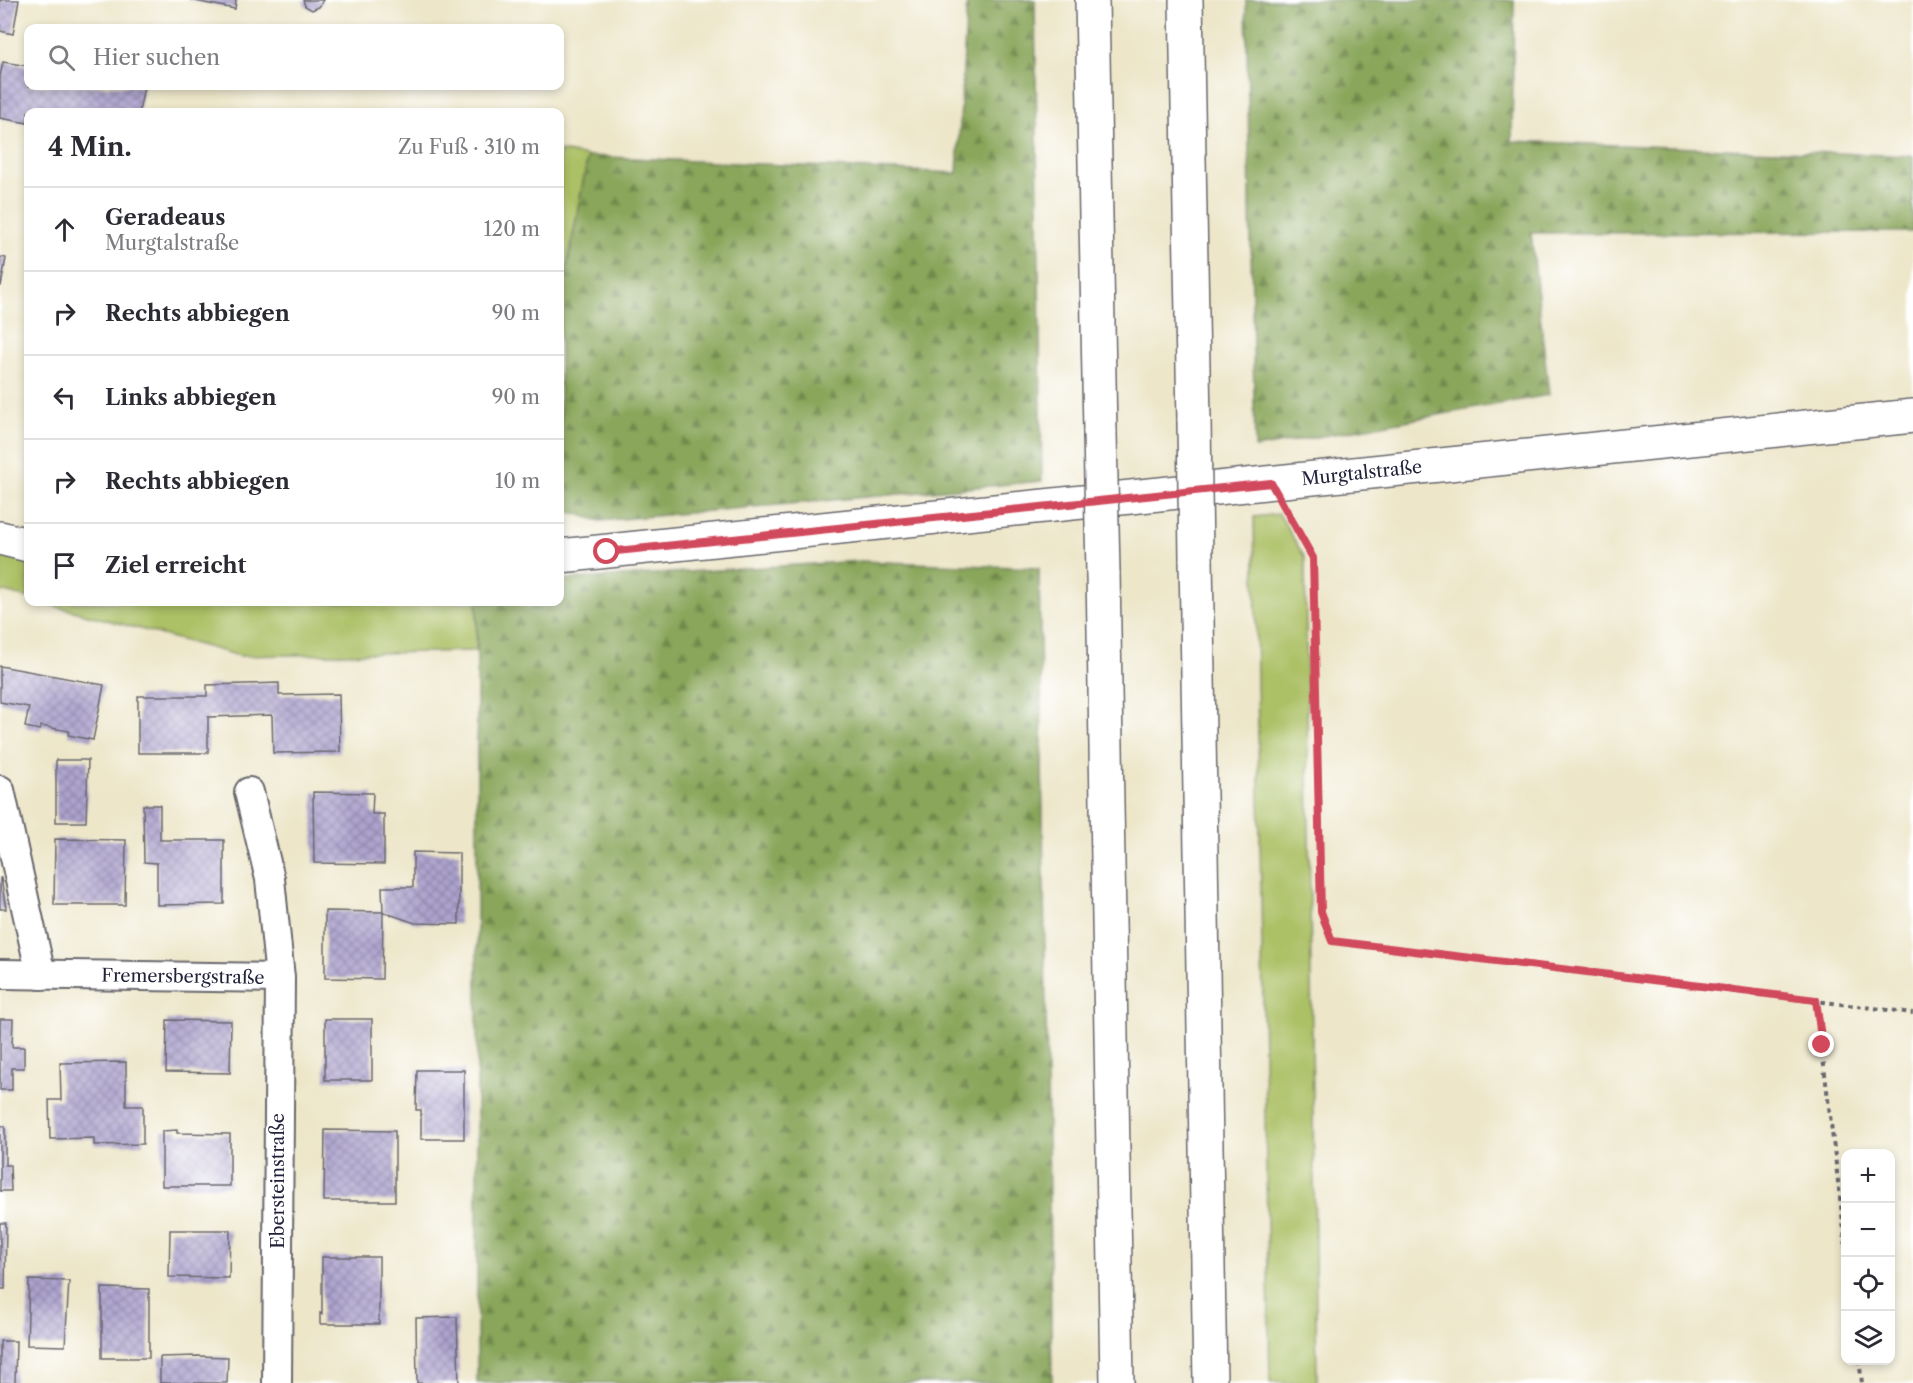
<!DOCTYPE html>
<html lang="de">
<head>
<meta charset="utf-8">
<style>
  :root { --surface:#fff; --page:#f2f2f3; --text:#2b2b33; --muted:#7c7c81; --line:#e1e1e2 }
  body { margin:0; font-family:"Libre Caslon Text",serif; background:var(--page); color:var(--text) }
  .controls { position:absolute; right:18px; bottom:18px; display:grid; overflow:hidden; border-radius:12px; box-shadow:0 3px 9px #0003 }
  .controls button { width:54px; height:54px; display:grid; place-items:center; padding:0; border:0; border-bottom:2px solid var(--line); background:var(--surface); color:var(--text); font:30px sans-serif }
  .stop { position:absolute; width:18px; height:18px; margin:-14px; border:4px solid #d1495b; border-radius:50%; background:#fff }
  .stop.end { background:#d1495b; border-color:#fff; box-shadow:0 2px 6px #0008 }
  .list { margin:0; padding:0; list-style:none }
  h2 { display:flex; justify-content:space-between; align-items:center; height:78px; margin:0; padding:0 24px; font-size:26px }
  h2 small { font-size:20px; font-weight:400; color:var(--muted) }
  .list li { display:grid; grid-template-columns:39px 1fr auto; gap:18px; align-items:center; box-sizing:border-box; height:84px; padding:0 24px; border-top:2px solid var(--line) }
  .list b { display:block; font-size:22px; white-space:nowrap }
  .list p { margin:0; font-size:20px; white-space:nowrap; color:var(--muted) }
  .list em { font-size:20px; font-style:normal; color:var(--muted) }
  .icon { flex:none; width:33px; height:33px; fill:none; stroke:currentColor; stroke-width:2; stroke-linecap:round; stroke-linejoin:round }
  .map { position:relative; flex:none; width:1913px; height:1383px; overflow:hidden }
  .search { position:absolute; background:var(--surface); box-shadow:0 3px 9px #0003; left:24px; top:24px; width:540px; height:66px; display:flex; align-items:center; gap:15px; box-sizing:border-box; padding:0 21px; border-radius:12px; color:var(--muted); font-size:22px }
  .panel { position:absolute; background:var(--surface); box-shadow:0 3px 9px #0003; left:24px; top:108px; width:540px; height:498px; border-radius:12px }
  .map>svg:first-child { display:block }
</style>
</head>
<body>
<div class="map">
<svg width="1913" height="1383" viewBox="0 0 1913 1383">
  <defs>
    <pattern id="forest-firs" width="22" height="20" patternUnits="userSpaceOnUse" patternTransform="scale(1.5)"><rect width="22" height="20" fill="#89a65a"/><path d="M5 1l3.5 6h-7zM16 11l3.5 6h-7z" fill="#70874c"/></pattern>
    <pattern id="building-cross-hatch" width="8" height="8" patternUnits="userSpaceOnUse" patternTransform="scale(1.5)"><rect width="8" height="8" fill="#ada3ce"/><path d="M0 0l8 8M0 8l8-8" fill="none" stroke="#8c84a8"/></pattern>
  </defs>
  <rect width="100%" height="100%" fill="#fff"/>
  <filter id="ink" filterUnits="userSpaceOnUse"><feTurbulence type="fractalNoise" baseFrequency=".0167" numOctaves="2"/><feDisplacementMap in="SourceGraphic" scale="12" xChannelSelector="R" yChannelSelector="G"/><feConvolveMatrix kernelMatrix="1 2 1 2 8 2 1 2 1" color-interpolation-filters="sRGB"/></filter>
  <filter id="wash" filterUnits="userSpaceOnUse"><feTurbulence type="fractalNoise" baseFrequency=".008" numOctaves="4" result="noise"/><feDisplacementMap in="SourceGraphic" scale="24" xChannelSelector="R" yChannelSelector="G"/><feGaussianBlur stdDeviation="1.35" result="paint"/><feColorMatrix in="noise" values="0 0 0 0 0 0 0 0 0 0 0 0 0 0 0 0 0 1.4 0 .05"/><feComposite in="paint" operator="in"/></filter>
  <g filter="url(#wash)">
    <rect width="100%" height="100%" fill="#ede6c9"/>
    <!-- grass -->
    <path fill="#acc065" stroke="#677150" stroke-width="1.5" d="M560,151l28,5 -28,148z
      M1279,514l26,44 12,825h-47l-16,-866z
      M0,550l28,6v42l-28,-7z
      M40,602h437l-1,49 -236,5z"/>
    <!-- forest -->
    <path fill="url(#forest-firs)" stroke="#56644a" stroke-width="1.5" d="M967,0h68l7,481 -442,40 -40,-12v-205l28,-148 369,17z
      M1246,0h268l-2,141 401,15v76l-382,1 18,162 -294,53z
      M860,561l179,7 13,815h-575v-781h83v-22z"/>
    <g id="blocks">
      <!-- building -->
      <path fill="url(#building-cross-hatch)" d="M0,0h19l-6,34 -13,-3z
        M190,0h46l-1,9z
        M303,0h20l-4,7 -7,3 -7,-4z
        M3,62l25,4v20h106l10,1 -5,25h-111v11l-28,-5v-42z
        M0,257l6,1 -5,28h-1z
        M0,666l104,19 -11,55 -25,-5 1,-4 -28,-5 -1,4 -15,-3 4,-20 -29,-5z
        M279,683v12l60,-1 1,58 -67,1 -1,-38 -64,2v36h-70v-57h69v-11z
        M56,760h32l-2,62h-30z
        M313,792l60,1 -1,21h12v50l-70,-1z
        M143,805h17v35h64v64l-67,1v-42l-13,-1z
        M55,839l71,1 -1,65h-71z
        M413,852l46,1v71l-44,-1 -32,-11 -1,-25h31z
        M0,878h1l5,31h-6z
        M325,911l58,1 -1,67 -57,-1z
        M0,1019h13l-1,28h12v21h-12v22h-12z
        M325,1019h47v61h-47z
        M167,1020l64,1 -1,52 -64,-1z
        M126,1062v44h17v38l-49,1v-7l-44,1 -1,-39h12l-1,-37z
        M417,1070h47v69h-43v-29h-5z
        M0,1126h5v39h5l1,26h-11z
        M177,1130v3l53,1v52h-68v-55z
        M325,1130l70,1v70h-71z
        M0,1223h6l-1,66h-5z
        M170,1230h60l-1,48 -60,-1z
        M322,1257h57v67h-59v-11l2,1z
        M29,1280l40,1 -4,65 -38,-1z
        M102,1288l47,1v69h-47z
        M457,1317l2,66h-42l-1,-65z
        M0,1341h16l-1,42h-15z
        M198,1356l30,1 -1,26h-67v-26z"/>
    </g>
  </g>
  <g filter="url(#ink)">
    <use href="#blocks" fill-opacity="0" stroke="#69676d" stroke-width="1.5"/>
    <g fill="none" stroke-linecap="round" stroke-linejoin="round">
      <!-- minor casing -->
      <g stroke="#69676d" stroke-width="32">
        <g id="minor">
          <path d="M0,790l41,185"/>
          <path d="M249,792l21,87 10,99 -3,405"/>
          <path id="s1" d="M0,974l280,4"/>
        </g>
      </g>
      <!-- secondary casing -->
      <g stroke="#69676d" stroke-width="36">
        <g id="secondary">
          <path d="M0,538l28,7"/>
          <path id="s2" d="M560,556l1353,-140"/>
        </g>
      </g>
      <!-- motorway casing -->
      <g stroke="#69676d" stroke-width="36">
        <path id="motorway" d="M1092,0l8,433
          M1186,0l8,421
          M1196,558l14,825
          M1103,572l14,811"/>
      </g>
      <!-- path -->
      <path stroke="#69676d" stroke-width="4" stroke-dasharray="4.5 4.5" stroke-linecap="butt" d="M1290,515l23,43 8,354 11,29 581,72
        M1816,1000l30,247
        M1859,1360l3,23"/>
      <!-- minor -->
      <use href="#minor" stroke="#fff" stroke-width="28"/>
      <!-- secondary -->
      <use href="#secondary" stroke="#fff" stroke-width="33"/>
      <!-- motorway -->
      <use href="#motorway" stroke="#fff" stroke-width="33"/>
      <!-- motorway-bridge casing -->
      <g stroke="#69676d" stroke-width="36" stroke-linecap="butt">
        <path id="motorway-bridge" d="M1194,421l2,137
          M1100,433l3,139"/>
      </g>
      <!-- motorway-bridge -->
      <use href="#motorway-bridge" stroke="#fff" stroke-width="33"/>
    </g>
  </g>
  <g fill="none" stroke-linecap="round" stroke-linejoin="round" filter="url(#ink)">
    <!-- route -->
    <path stroke="#d1495b" stroke-width="8" d="M607,552l664,-69 42,75 8,354 11,29 484,59 6,45"/>
  </g>
  <g text-anchor="middle" stroke-width="4.5" stroke-linejoin="round" paint-order="stroke">
    <!-- street labels -->
    <g font-size="18" fill="#22223b" stroke="#fff">
      <text dy="6" stroke="none"><textPath href="#s2" startOffset="806">Murgtalstraße</textPath></text>
      <text dy="6" stroke="none"><textPath href="#s1" startOffset="183">Fremersbergstraße</textPath></text>
      <text transform="translate(278 1181) rotate(-90)" y="6">Ebersteinstraße</text>
    </g>
  </g>
</svg>
<div class="controls">
<button>+</button>
<button>−</button>
<button><svg class="icon" aria-label="locate" viewBox="0 0 24 24"><circle cx="12" cy="12" r="6"/><path d="M12 2v4M12 18v4M2 12h4M18 12h4"/></svg></button>
<button><svg class="icon" aria-label="layers" viewBox="0 0 24 24"><path d="M12 4l9 5-9 5-9-5zM3 14l9 5 9-5"/></svg></button>
</div>
<div class="stop" style="left:607px;top:552px"></div>
<div class="stop end" style="left:1822px;top:1045px"></div>
<div class="search"><svg class="icon" aria-label="search" viewBox="0 0 24 24"><circle cx="10" cy="10" r="6"/><path d="M15 15l6 6"/></svg>Hier suchen</div>
<section class="panel">
<h2>4 Min.<small>Zu Fuß · 310 m</small></h2>
<ul class="list">
<li><svg class="icon" aria-label="ahead" viewBox="0 0 24 24"><path d="M12 20V5M6 11l6-6 6 6"/></svg><div><b>Geradeaus</b><p>Murgtalstraße</p></div><em>120 m</em></li>
<li><svg class="icon" aria-label="right" viewBox="0 0 24 24"><path d="M7 20v-9h11M14 6l5 5-5 5"/></svg><div><b>Rechts abbiegen</b></div><em>90 m</em></li>
<li><svg class="icon" aria-label="left" viewBox="0 0 24 24"><path d="M17 20v-9H6M10 6l-5 5 5 5"/></svg><div><b>Links abbiegen</b></div><em>90 m</em></li>
<li><svg class="icon" aria-label="right" viewBox="0 0 24 24"><path d="M7 20v-9h11M14 6l5 5-5 5"/></svg><div><b>Rechts abbiegen</b></div><em>10 m</em></li>
<li><svg class="icon" aria-label="arrive" viewBox="0 0 24 24"><path d="M6 21V4h12l-3 4 3 4H6"/></svg><div><b>Ziel erreicht</b></div></li>
</ul>
</section>
</div>
</body>
</html>
